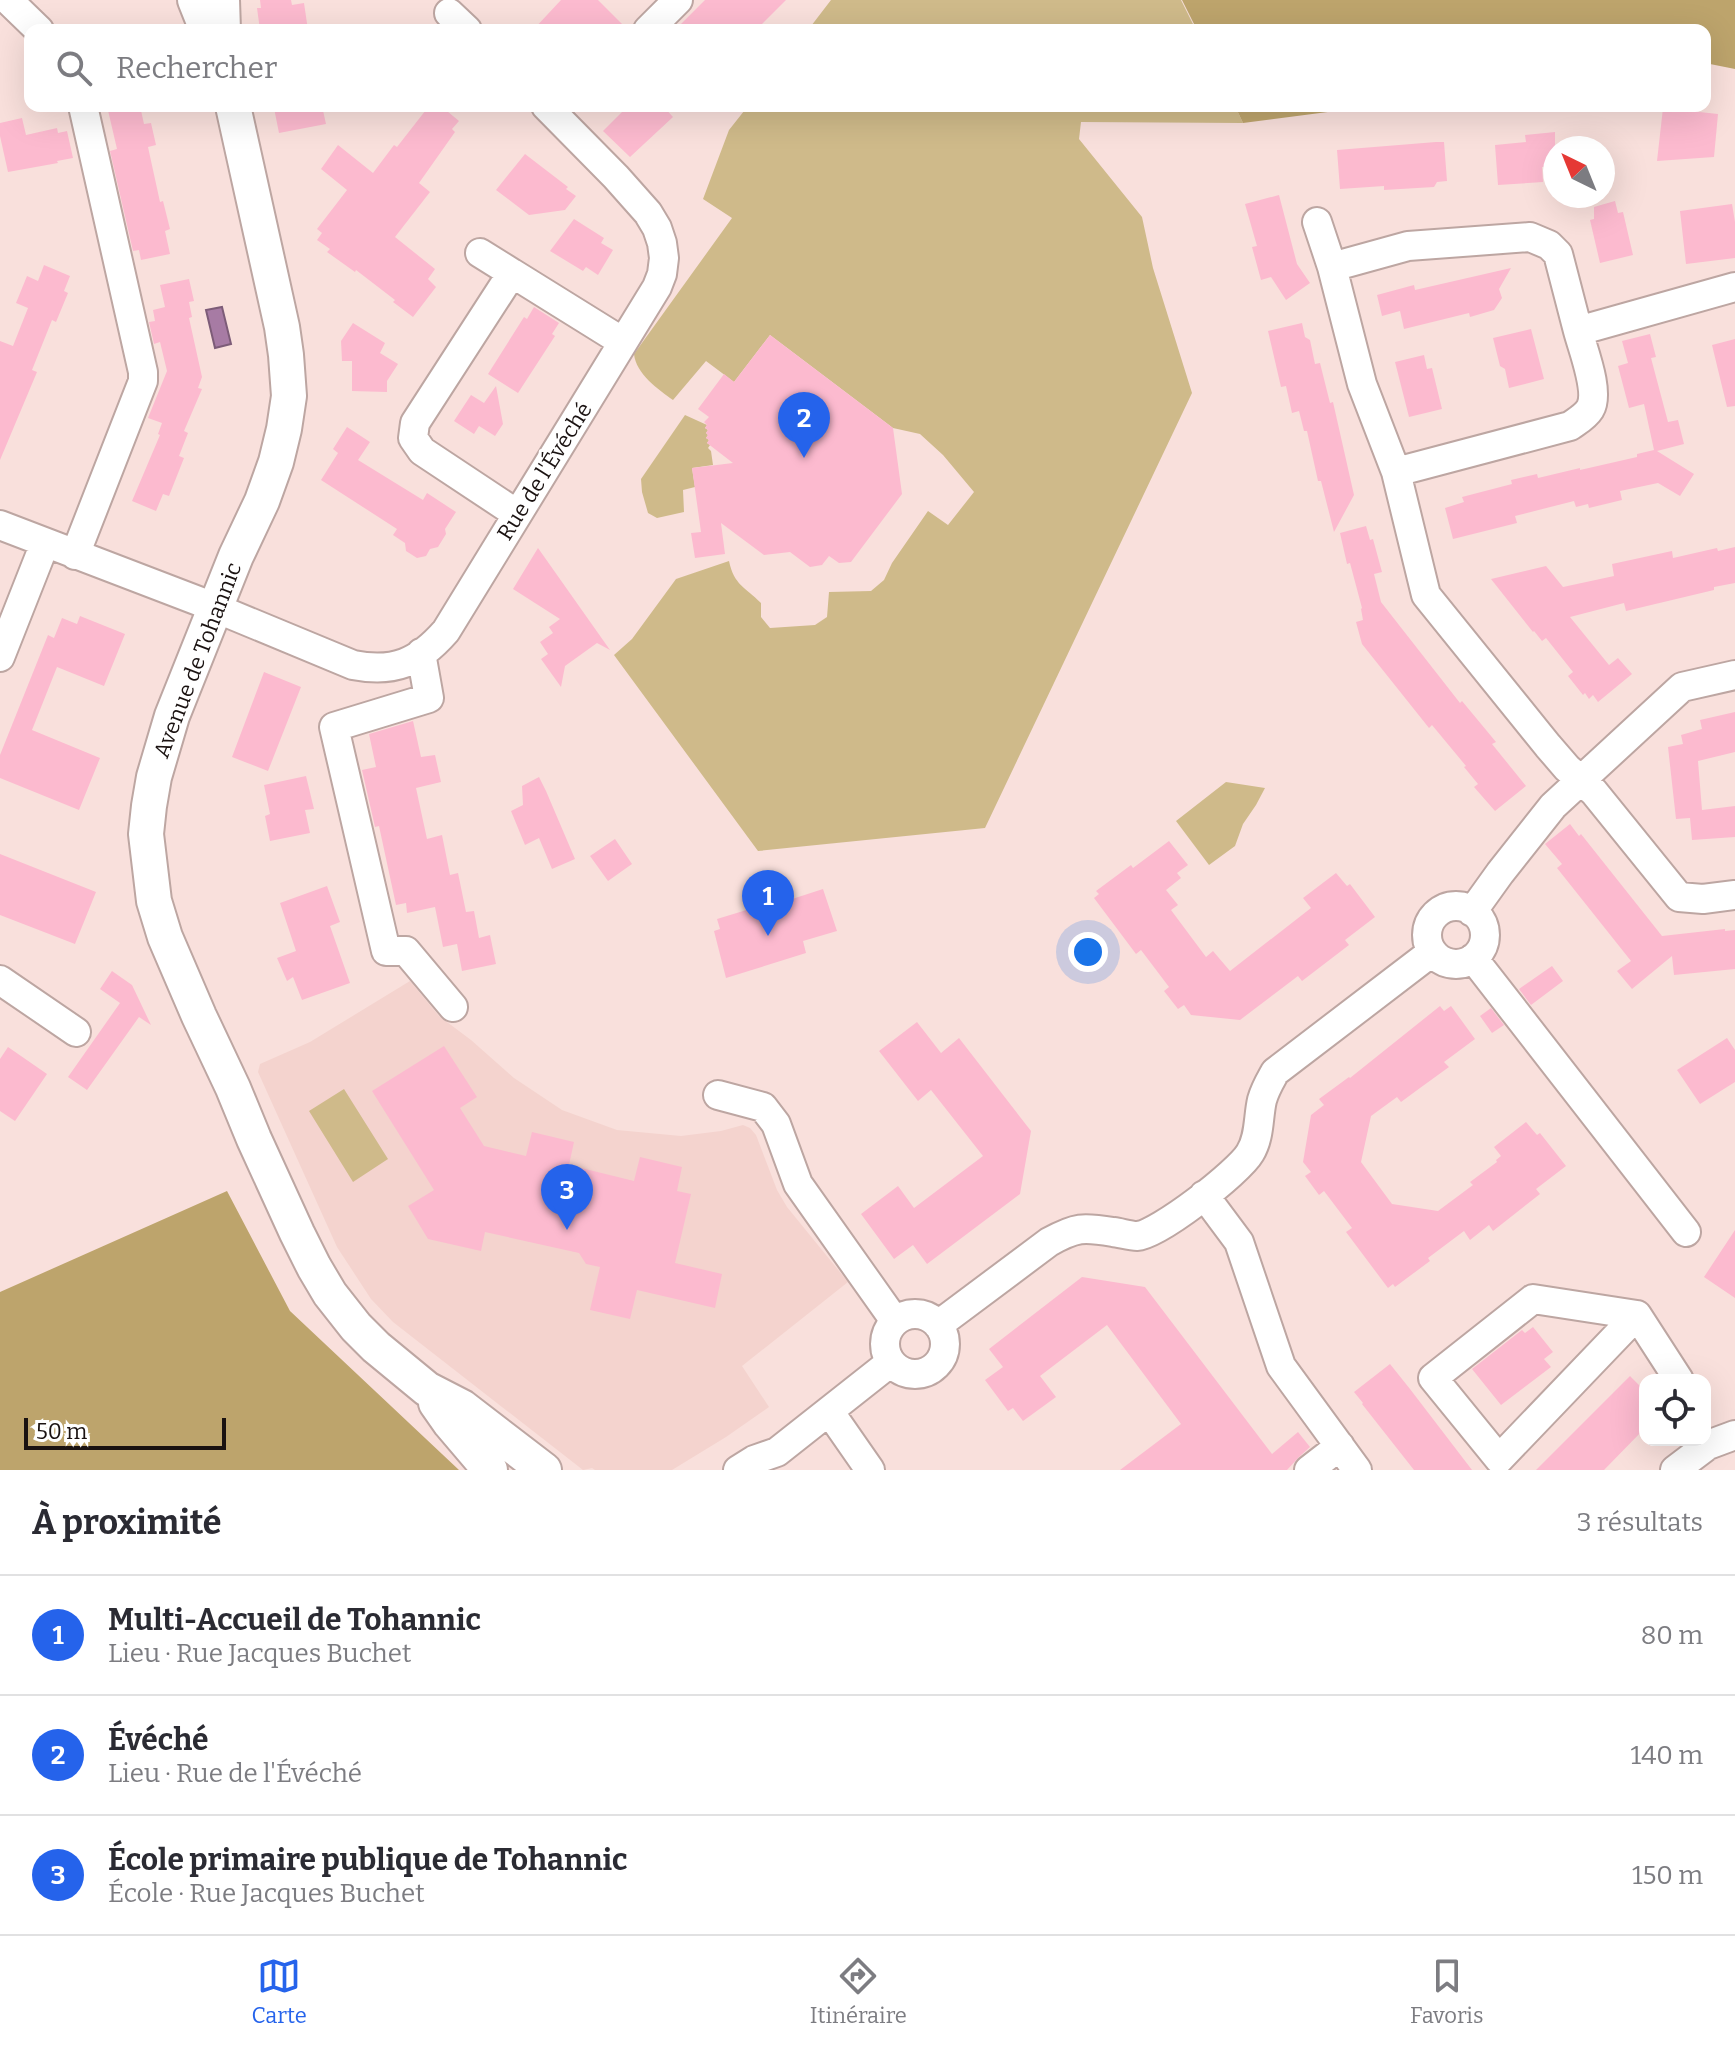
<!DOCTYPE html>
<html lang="fr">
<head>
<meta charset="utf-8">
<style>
  :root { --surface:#fff; --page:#f7f7f7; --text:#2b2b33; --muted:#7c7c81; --line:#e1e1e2; --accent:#2563eb }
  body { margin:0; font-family:Bitter,serif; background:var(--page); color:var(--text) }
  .controls { position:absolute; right:24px; bottom:24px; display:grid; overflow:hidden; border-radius:16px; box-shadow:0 8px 32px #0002 }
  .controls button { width:72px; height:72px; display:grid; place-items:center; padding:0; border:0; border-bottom:2px solid var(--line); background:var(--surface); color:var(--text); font:40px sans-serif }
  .compass { position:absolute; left:1543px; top:136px; width:72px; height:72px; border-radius:50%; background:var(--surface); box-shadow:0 8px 32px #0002; rotate:317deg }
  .scale { position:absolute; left:24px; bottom:20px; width:202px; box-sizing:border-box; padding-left:8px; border:4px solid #1a1211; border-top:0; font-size:22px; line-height:28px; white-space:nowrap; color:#1a1211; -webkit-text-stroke:6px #fff; paint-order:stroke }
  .you { position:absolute; left:1088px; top:952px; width:28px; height:28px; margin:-20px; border:6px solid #fff; border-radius:50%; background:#1a73e8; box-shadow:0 0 0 12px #1a73e833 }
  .badge { display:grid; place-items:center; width:52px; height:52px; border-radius:50%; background:var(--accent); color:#fff; font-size:26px; font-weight:700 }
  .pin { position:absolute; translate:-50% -66px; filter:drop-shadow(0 2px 4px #0008) }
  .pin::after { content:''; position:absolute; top:42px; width:28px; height:24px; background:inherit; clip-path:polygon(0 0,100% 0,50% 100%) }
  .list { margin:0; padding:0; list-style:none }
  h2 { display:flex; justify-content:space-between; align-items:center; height:104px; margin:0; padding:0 32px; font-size:34px }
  h2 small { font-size:26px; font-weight:400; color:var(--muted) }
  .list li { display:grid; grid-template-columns:52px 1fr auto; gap:24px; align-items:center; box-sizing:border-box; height:120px; padding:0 32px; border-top:2px solid var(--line) }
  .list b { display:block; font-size:30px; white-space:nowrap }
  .list p { margin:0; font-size:26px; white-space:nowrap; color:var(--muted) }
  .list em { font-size:26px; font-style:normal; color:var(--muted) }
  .icon { flex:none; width:44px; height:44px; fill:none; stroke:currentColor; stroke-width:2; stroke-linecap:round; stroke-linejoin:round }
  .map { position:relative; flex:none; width:1735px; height:1470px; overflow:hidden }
  .search { position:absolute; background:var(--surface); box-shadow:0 8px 32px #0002; left:24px; right:24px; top:24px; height:88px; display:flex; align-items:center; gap:20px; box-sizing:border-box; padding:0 28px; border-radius:16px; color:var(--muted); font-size:30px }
  .sheet { height:464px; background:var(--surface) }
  nav { display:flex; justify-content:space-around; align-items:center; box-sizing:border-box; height:112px; border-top:2px solid var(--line); background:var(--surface); font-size:22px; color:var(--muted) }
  nav a { display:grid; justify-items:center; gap:4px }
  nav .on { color:var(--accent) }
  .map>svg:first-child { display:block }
</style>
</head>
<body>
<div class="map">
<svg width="1735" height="1470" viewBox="0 0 1735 1470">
  <rect width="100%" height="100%" fill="#f9e0dc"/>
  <!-- built -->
  <path fill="#f4d3ce" d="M410,981l29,35 32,24 43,38 48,32 55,20 64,6 40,-5 22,-6 7,3 6,7 21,55 10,17 61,75 -106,84 27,41 -43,30 -54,33h-77l-3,-2 -9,2 -190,-148 -22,-23 -34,-52 -79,-175 2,-8 50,-22z"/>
  <!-- green -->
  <path fill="#cfba8a" d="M831,0h350l15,30h-388z
    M748,106h487l8,17 -162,-1 -2,17 63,78 11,51 39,125 -207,435 -227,23 -144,-196 18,-16 44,-60 53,-18c5,24 16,26 32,42v14l9,11 45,-3 12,-8 2,-25 42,-1 13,-11 8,-17 36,-52 20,14 26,-33 -31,-37 -23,-21 -27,-6 -123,-93 -36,47 -28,-21 -33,39c-15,-11 -37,-26 -39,-46l98,-136 -29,-19 26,-69z
    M685,415l22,10 -2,3 3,2 -2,3 2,2 -2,3 3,2 -2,3 3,2 -2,3 3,3 2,14 -21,3 3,19 -12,3 1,22 -27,6 -9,-5 -6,-21 -1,-13z
    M1226,782l39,6 -9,17 -13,19 -8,22 -26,19 -33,-44z
    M344,1089l44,70 -35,23 -44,-71z"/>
  <!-- forest -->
  <path fill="#bda46c" d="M1182,0h553v69l-30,-6v-33h-508z
    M1235,106h139l-131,17z
    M227,1191l63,120 169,159h-459v-178z"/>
  <!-- water -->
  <path fill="#a77ba4" stroke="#7d5c78" stroke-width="2" d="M222,307l9,37 -16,4 -9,-38z"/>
  <!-- building -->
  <path fill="#fcbacf" d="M260,0h31l1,5 12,-2 4,27h-48l-3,-22h4z
    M561,0h37l30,30h-95z
    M705,0h81l-30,30h-81z
    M107,106h33l4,18 7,-1 5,22 -8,2 12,55 3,-1 7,28 -5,2 5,23 -29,6 -2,-10 -6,1 -23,-100 7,-2z
    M287,106h35l4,18 -47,9 -5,-25z
    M429,106h12l18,15 -7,8 3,3 -36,51 11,9 -35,45 40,32 -7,10 8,8 -23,30 -20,-15 2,-2 -39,-30 -1,2 -28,-20 3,-3 -13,-9 5,-7 -5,-4 30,-39 -26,-21 17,-24 35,28 21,-28 3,2z
    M628,106h35l10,11 -43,40 -27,-26z
    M1663,108l55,6 -4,43 -57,4z
    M22,118l4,17 31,-7 1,5 9,-2 6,27 -16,3 1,2 -50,9 -8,-36v-13z
    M1555,132v34l-13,1 1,15 -45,3 -3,-40 31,-3 -1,-7z
    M1436,142h8l3,39 -10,1 -3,5 -50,3v-4l-44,3 -3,-39z
    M525,154l43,33 -2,2 10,7 -11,14 -36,5 -33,-25z
    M1279,195l18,69 13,19 -24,17 -15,-23 -10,3 -9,-33 5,-1 -12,-42z
    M1615,201l3,12 5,-1 10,43 -33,8 -10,-43 4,-1v-12z
    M1732,204l3,18v36l-49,6 -6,-53z
    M574,219l30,19 -3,5 12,7 -15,25 -12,-8 -3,4 -33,-20z
    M44,265l26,11 -6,15 4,2 -12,29 -4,-2 -20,50 5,2 -37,88v-119l13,5 15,-38 -12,-5 11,-27 11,5z
    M1511,268l-12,21 3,9 -8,12 -24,7 -1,-4 -65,16 -4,-18 -18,5 -5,-21 37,-10 1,5z
    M189,279l5,22 -5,1 3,15 -3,1 13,59 -4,11 4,1 -18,42 4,2 -9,23 5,2 -15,38 -6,-2 -7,17 -24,-10 28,-66 -2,-1 4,-11 -14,-5 19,-47 -7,-29 -6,2 -5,-22 6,-1 -2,-11 12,-3 -5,-22z
    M534,307l25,16 -7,11 3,2 -37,57 -30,-19 36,-57 3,2z
    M353,323l32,20 -5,10 18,11 -11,17v11l-35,-1v-30h-10l-1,-20z
    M1302,323l3,14 5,3 5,24 5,-1 10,40 3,-1 21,93 -20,37 -13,-51h-3l-11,-50h-3l-5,-20 -7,2 -6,-27 -5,1 -13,-56z
    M1531,329l13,50 -35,9 -4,-19 -5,-3 -7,-28z
    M1650,334l6,23 -5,1 17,64 10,-2 6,24 -27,7 37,23 -14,22 -22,-13 -38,8 2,9 -33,8 -1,-4 -12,3 -2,-6 -59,15 2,7 -64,16 -8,-31 19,-6 -2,-5 50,-13 -1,-4 26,-6 1,4 42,-10v2l57,-13v-3l17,-4 -10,-46 -15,4 -11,-42 10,-3 -6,-22z
    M770,335l123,93 9,66 -51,68 -12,1 -10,-7 -7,9 -12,2 -20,-15 -26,3 -43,-32 4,31 -30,4 -4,-25 10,-1 -9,-64 41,-5 -26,-20 2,-3 -3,-2 2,-3 -2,-2 2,-3 -3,-2 2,-3 -3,-3 5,-5 -11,-8 26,-35 10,8z
    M1735,339v67l-8,1 -15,-62z
    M1424,355l3,14 5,-1 10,41 -33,8 -14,-55z
    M496,386l7,38 -8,12 -16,-10 -5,8 -20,-13 17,-26 13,8z
    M347,427l23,15 -12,18 65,40 4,-7 29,19 -11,17 1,5 -8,13 -8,2 -4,7 -9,2 -11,-7 -1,-8 -12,-8 4,-6 -76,-49 17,-27 -5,-4z
    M1366,526l4,14 3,-1 9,33 -8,2 7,28 79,101 2,-2 34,41 -4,2 34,42 -31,25 -21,-24 4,-3 -14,-17 2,-1 -34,-41 -3,3 -67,-84 -6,-22 7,-2 -2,-11 1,-1 -12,-45 -3,1 -7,-31z
    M1735,547v36l-21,4v3l-88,21 -2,-8 -54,14 39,48 9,-7 14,16 -34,28 -5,-7 -4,4 -4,-6 -2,2 -15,-19 5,-4 -27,-34 -4,3 -8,-10 -1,1 -42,-53 55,-13 17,21 51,-11 -2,-12 60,-13 1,7 44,-10 1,3z
    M538,548l72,102 -13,-7 -32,23 -4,21 -20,-28 7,-5 -8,-12 13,-9 -4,-6 11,-8 -47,-30z
    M80,616l45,18 -21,52 -47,-19 -25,63 68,28 -21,52 -79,-32v-23l48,-120 6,3 8,-20 15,6z
    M264,672l37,15 -33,84 -36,-14z
    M1735,712v40l-37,9 4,49 33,-4v31l-43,3 -2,-22 -14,1 -8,-72 15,-3 -2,-9 21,-6 -2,-9z
    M413,721l8,36 14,-2 6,27 -25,6 11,51 15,-4 8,40 8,-2 8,39 8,-1 5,27 11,-3 6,29 -34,7 -5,-27 -14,3 -8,-40 -28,6 -1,-10 -10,2 -17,-79 -4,1 -13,-57 14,-3 -7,-33z
    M306,776l8,33 -9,1 5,23 -40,8 -5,-25 5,-2 -6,-29z
    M539,777l7,14 29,68 -23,10 -13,-31 -14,7 -14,-34 12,-6 -1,-19z
    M1570,824l9,12 2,-2 81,102 63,-7v2l10,-1v39l-61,6 -2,-19 -40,33 -15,-18 14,-10 -74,-93 5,-4 -17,-20z
    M615,839l17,25 -24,17 -18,-25z
    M1169,841l19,24 -11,8 4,5 -15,12 12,15 -7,5 35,47 7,-6 17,20 81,-63 -8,-10 33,-25 11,13 3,-2 25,33 -30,23 4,5 -47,36 -4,-5 -58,44 -49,-5 -7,-10 -6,4 -14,-18 5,-4 -28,-37 -5,4 -42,-56 5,-4 -3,-3 35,-26 2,3z
    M0,854l96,38 -21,52 -75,-29z
    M327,886l13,36 -10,4 20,57 -48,17 -9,-23 -6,4 -10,-23 19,-7 -16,-48z
    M778,888l5,14 40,-13 14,42 -34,10 3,12 -80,25 -12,-47 6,-2 -3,-10 36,-11 -4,-11z
    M1552,966l11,15 -32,24 -12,-16z
    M112,971l20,14 19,40 -12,-8 -52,73 -19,-13 52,-74 -20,-14z
    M1440,1006l4,5 7,-5 24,33 -31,23 5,5 -29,21 -19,14 -4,-5 -26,19 -10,46 31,42 46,7 35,-26 -3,-3 27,-20 -1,-2 5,-4 -7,-9 32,-25 11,13 3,-2 26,33 -30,23 4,5 -47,37 -4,-6 -19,15 -6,-9 -36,27 2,3 -35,26 -2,-3 -5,4 -42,-56 6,-4 -28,-37 -5,4 -14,-19 6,-4 -8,-10 8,-47 13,-10 -5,-6 30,-22 1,1z
    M1491,1008l13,17 -12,8 -12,-17z
    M917,1022l24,31 18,-15 72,93 -11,63 -93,70 -14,-19 -19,14 -33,-45 37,-28 16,22 69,-52 -52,-66 -13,11 -39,-50z
    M1727,1038l8,12v32l-35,22 -23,-34z
    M444,1046l33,51 -17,11 24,38 42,10 6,-24 42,10 -5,23 65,16 6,-24 42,10 -5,24 14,3 -16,69 47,11 -7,34 -78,-18 -7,29 -40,-9 10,-43 -14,-3 -7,-11 -94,-21 -4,19 -53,-12 -20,-33 26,-16 -62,-99z
    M8,1047l39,27 -32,47 -15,-10v-52z
    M1735,1230v68l-31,-21z
    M1082,1277l63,10 127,167 26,-22 12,15 -11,10 -12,13h-167l61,-46 -74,-99 -67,51 16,21 -33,24 -10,-13 -5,3 -23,-31 18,-13 -14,-18z
    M1533,1327l20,25 -9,7 7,8 -50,38 -29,-36 50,-39 3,3z
    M1390,1364l20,25 62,81h-58l-52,-66 1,-1 -9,-11z
    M1630,1376l15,15v37l-41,42h-68z"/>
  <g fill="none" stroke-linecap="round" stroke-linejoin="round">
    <!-- minor casing -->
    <g stroke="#bda6a2" stroke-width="32">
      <path id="minor" d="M8,0l31,30
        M449,13l18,17
        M648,30l30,-30
        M1317,222l15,45
        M480,253l32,20
        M1735,287l-157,44c5,19 22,61 12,78 -5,8 -13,12 -20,17l-174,46 30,123 122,151 19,22 27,24 85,105 24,2 32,-4
        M1396,472l-34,-88 -30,-117 76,-21 122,-9 19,8 9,9 20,77
        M517,514l-95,-63 -9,-13 2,-15 97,-150 111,69
        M0,525l201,77 152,63c41,8 65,-2 93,-34l211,-344 5,-13 2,-16 -2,-15 -5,-15 -9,-15 -32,-36 -70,-71
        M75,555l68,-174v-9l-60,-266
        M421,653l8,45 -95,29 52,224h20l47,56
        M0,657l45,-114
        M1427 935a29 29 0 1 1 58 0a29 29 0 1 1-58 0Z
        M1472,912l28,-39 53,-67 129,-119 53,-12
        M1473,958l213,274
        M0,980l76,52
        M718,1095l45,12 13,17 22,60 97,137
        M1204,1195l35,47 42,124 76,104
        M885 1344a30 30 0 1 1 60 0a30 30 0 1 1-60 0Z
        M1637,1315l-138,144 -66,-81 100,-79 104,16 42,65
        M938,1325l111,-83c27,-15 34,-15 64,-10 8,1 17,4 24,4 21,-1 102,-64 113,-83 10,-16 8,-36 12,-53 3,-11 8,-19 13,-28l157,-120
        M829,1411l41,59
        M738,1470l16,-10 23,-8 114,-90
        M1309,1470l31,-24
        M1675,1470l33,-25 27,-10"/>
    </g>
    <!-- tertiary casing -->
    <g stroke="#bda6a2" stroke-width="38">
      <path id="tertiary" d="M195,0l12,30
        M222,0l1,30
        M233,106l49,221 4,28 3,41 -5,33 -8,33 -14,39 -26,55 -64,160 -18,61 -5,29 -3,28 8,67 11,36 34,79 34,72 21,51 43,94 17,34 16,27 26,33 20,20 51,42 35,18 82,63
        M436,1403l14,20 40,47"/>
    </g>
    <!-- minor -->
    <use href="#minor" stroke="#fff" stroke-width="28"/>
    <!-- tertiary -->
    <use href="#tertiary" stroke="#fff" stroke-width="34"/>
  </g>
  <g text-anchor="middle" stroke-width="6" stroke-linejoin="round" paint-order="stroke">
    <!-- street labels -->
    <g font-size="22" fill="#1a1211" stroke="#fff">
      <text transform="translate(544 471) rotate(-58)" y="8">Rue de l'Évéché</text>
      <text transform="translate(197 660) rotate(-69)" y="8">Avenue de Tohannic</text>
    </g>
  </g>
</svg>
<div class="controls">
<button><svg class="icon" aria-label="locate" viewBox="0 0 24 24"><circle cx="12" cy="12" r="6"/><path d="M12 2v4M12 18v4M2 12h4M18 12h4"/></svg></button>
</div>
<svg class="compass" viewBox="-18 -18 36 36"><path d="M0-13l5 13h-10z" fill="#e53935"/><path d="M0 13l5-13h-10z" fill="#7c7c81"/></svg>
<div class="scale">50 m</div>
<div class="you"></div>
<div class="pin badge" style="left:768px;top:936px">1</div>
<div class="pin badge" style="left:804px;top:458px">2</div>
<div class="pin badge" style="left:567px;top:1230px">3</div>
<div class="search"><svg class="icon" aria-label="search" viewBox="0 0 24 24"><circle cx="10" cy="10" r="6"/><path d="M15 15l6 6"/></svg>Rechercher</div>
</div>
<section class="sheet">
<h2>À proximité<small>3 résultats</small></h2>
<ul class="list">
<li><span class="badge">1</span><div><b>Multi-Accueil de Tohannic</b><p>Lieu · Rue Jacques Buchet</p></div><em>80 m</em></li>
<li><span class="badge">2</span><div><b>Évéché</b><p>Lieu · Rue de l'Évéché</p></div><em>140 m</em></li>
<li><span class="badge">3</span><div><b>École primaire publique de Tohannic</b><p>École · Rue Jacques Buchet</p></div><em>150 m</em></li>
</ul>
</section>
<nav>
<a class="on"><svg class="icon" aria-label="map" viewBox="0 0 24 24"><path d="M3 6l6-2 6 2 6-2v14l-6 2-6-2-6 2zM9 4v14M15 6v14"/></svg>Carte</a>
<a><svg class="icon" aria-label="directions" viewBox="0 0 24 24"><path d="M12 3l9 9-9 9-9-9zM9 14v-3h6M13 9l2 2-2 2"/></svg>Itinéraire</a>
<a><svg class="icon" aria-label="saved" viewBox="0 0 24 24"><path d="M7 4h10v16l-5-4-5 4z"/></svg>Favoris</a>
</nav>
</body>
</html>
